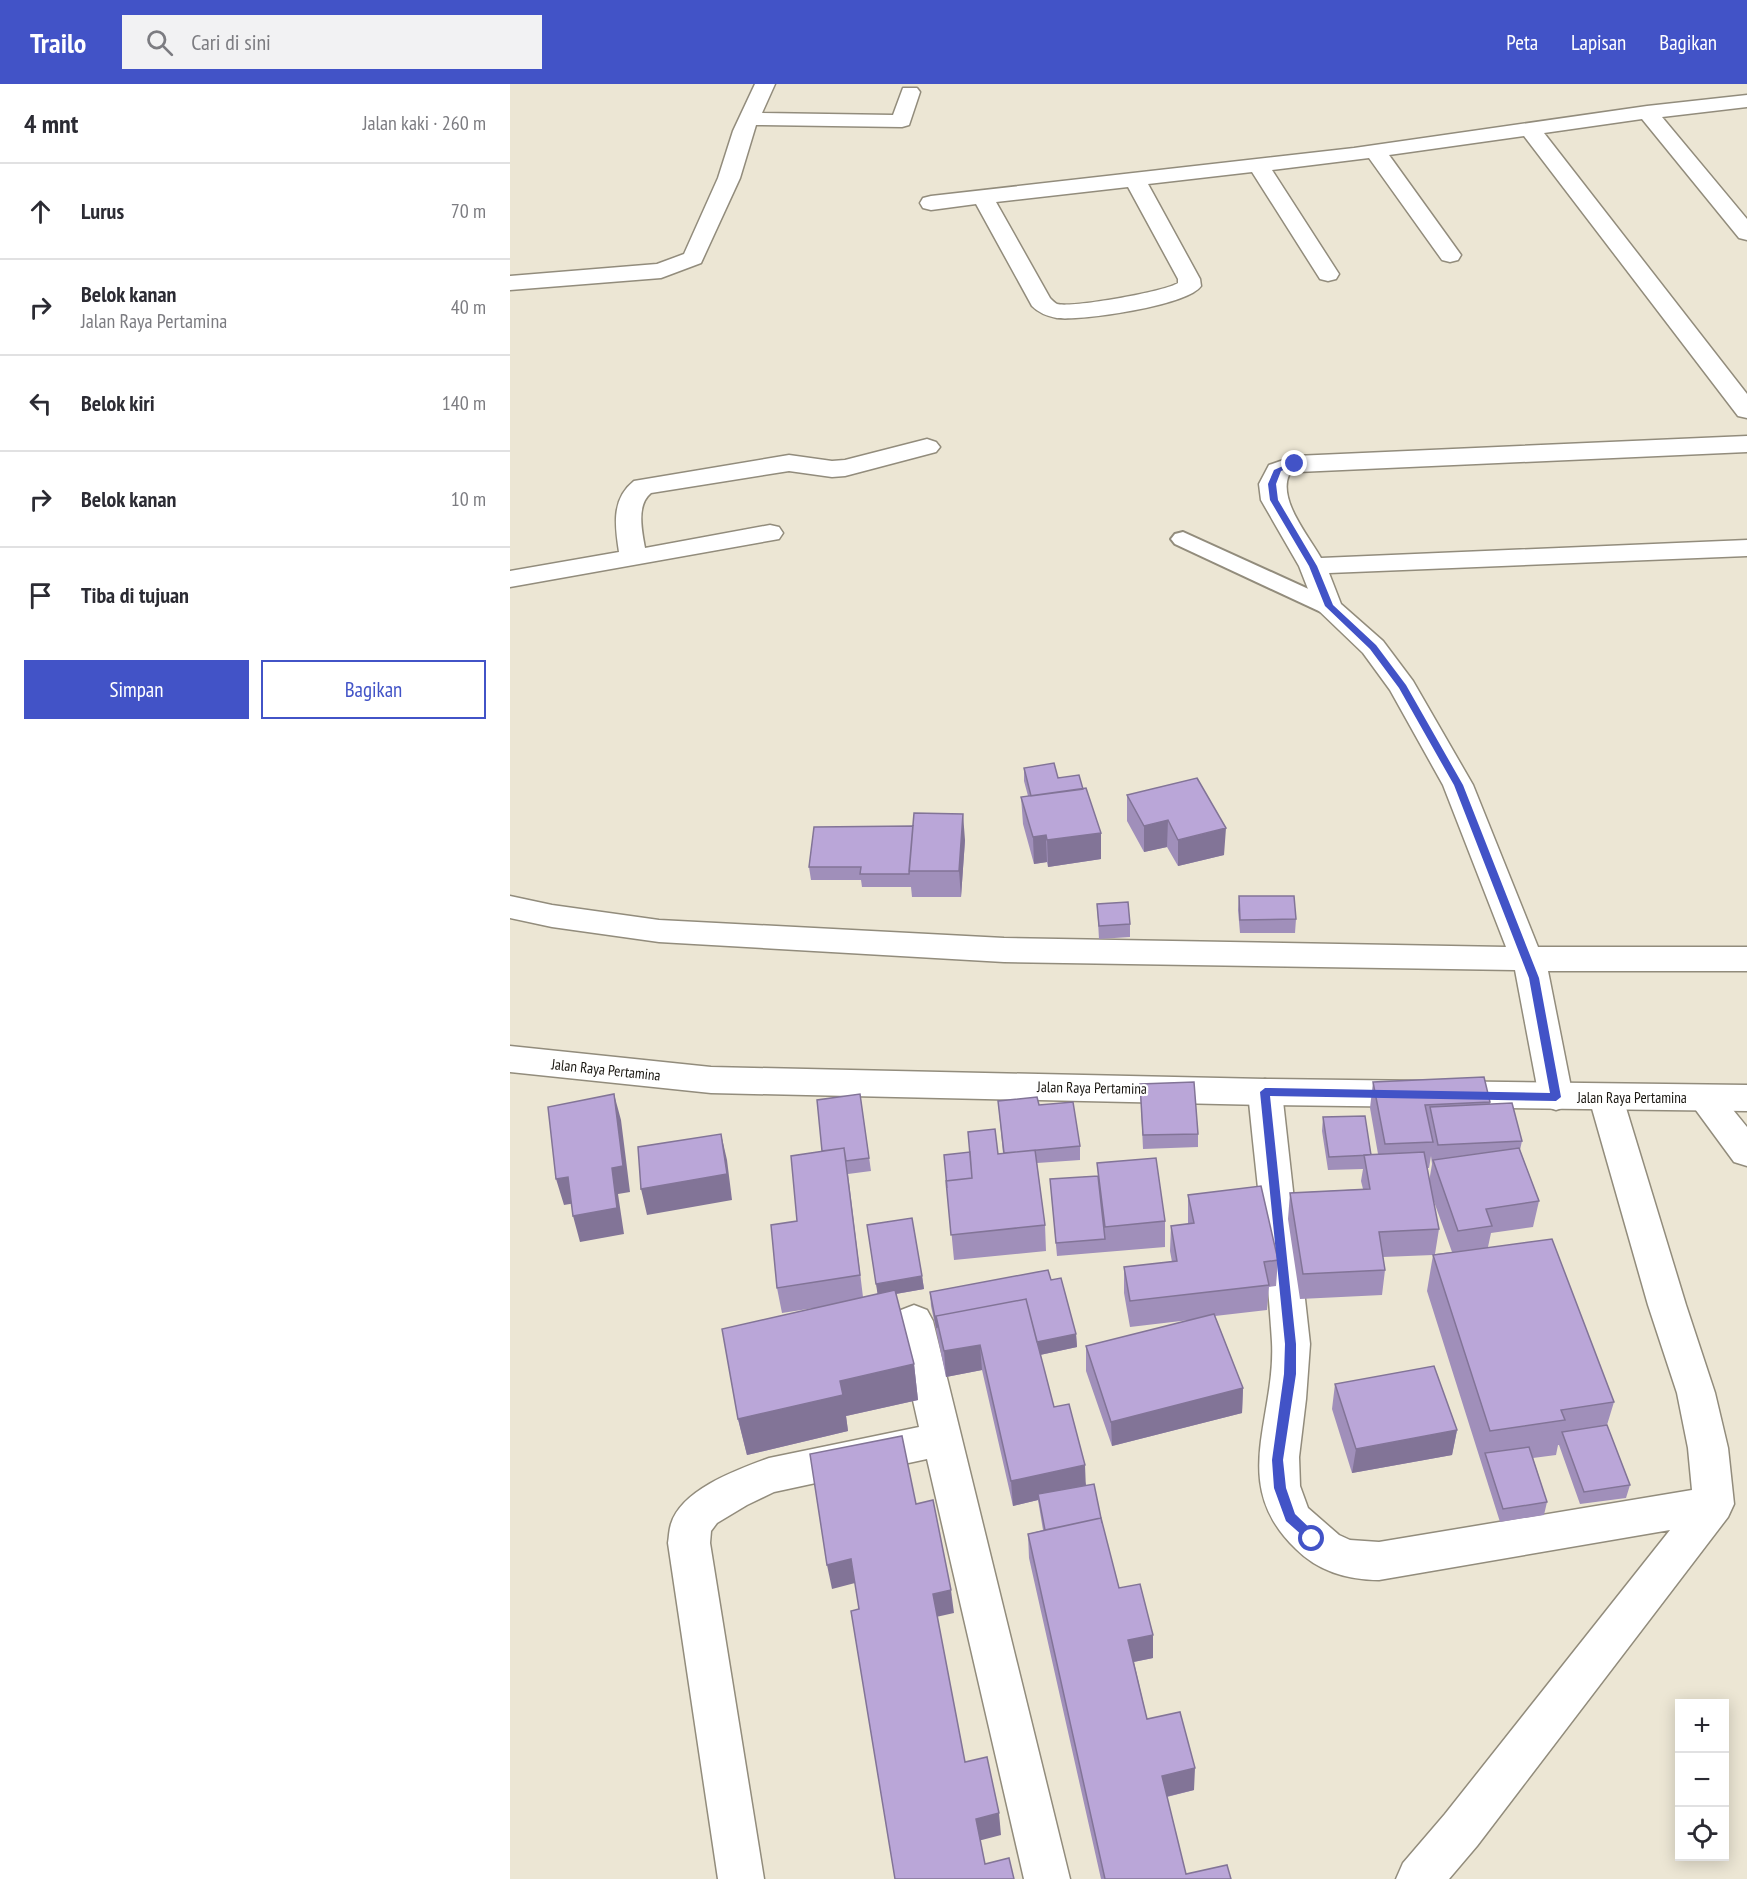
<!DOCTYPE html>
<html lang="id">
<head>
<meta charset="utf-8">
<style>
  :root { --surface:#fff; --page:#f2f2f3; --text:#2b2b33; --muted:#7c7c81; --line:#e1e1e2; --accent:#4253c7 }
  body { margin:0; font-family:"PT Sans Narrow",sans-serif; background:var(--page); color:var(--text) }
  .controls { position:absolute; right:18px; bottom:18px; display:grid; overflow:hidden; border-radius:0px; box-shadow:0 3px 15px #0003 }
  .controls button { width:54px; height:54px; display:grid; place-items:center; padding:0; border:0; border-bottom:2px solid var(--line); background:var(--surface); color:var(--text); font:30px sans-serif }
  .stop { position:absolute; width:18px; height:18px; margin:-14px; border:4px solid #4253c7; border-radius:50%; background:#fff }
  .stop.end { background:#4253c7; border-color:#fff; box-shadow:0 2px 6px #0008 }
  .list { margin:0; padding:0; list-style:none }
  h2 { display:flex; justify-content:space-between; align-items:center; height:78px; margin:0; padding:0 24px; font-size:26px }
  h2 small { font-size:20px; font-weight:400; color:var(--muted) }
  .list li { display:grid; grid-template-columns:39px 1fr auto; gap:18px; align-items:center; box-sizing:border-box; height:96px; padding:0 24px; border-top:2px solid var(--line) }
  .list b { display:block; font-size:22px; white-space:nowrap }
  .list p { margin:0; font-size:20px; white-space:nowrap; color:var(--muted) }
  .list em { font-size:20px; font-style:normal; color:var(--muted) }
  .actions { display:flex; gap:12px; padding:18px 24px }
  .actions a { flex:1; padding:14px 0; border:2px solid var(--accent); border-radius:0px; text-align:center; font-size:21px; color:var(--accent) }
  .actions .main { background:var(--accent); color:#fff }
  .icon { flex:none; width:33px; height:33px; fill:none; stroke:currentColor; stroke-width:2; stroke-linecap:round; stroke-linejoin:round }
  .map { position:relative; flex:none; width:1237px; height:1795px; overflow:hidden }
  header { display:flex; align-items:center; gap:36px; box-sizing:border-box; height:84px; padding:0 30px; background:var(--accent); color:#fff }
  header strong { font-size:28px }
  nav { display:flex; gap:33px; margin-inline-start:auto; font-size:21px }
  .search { width:420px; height:54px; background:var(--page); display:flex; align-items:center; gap:15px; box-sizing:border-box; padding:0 21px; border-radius:0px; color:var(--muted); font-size:22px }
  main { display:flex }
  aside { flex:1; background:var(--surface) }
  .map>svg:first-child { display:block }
</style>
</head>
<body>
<header>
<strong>Trailo</strong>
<div class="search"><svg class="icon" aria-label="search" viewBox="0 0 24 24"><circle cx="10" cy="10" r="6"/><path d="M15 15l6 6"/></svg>Cari di sini</div>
<nav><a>Peta</a><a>Lapisan</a><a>Bagikan</a></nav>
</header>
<main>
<aside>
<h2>4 mnt<small>Jalan kaki · 260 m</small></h2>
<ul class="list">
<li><svg class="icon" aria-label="ahead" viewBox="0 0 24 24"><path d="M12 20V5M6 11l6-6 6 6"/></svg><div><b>Lurus</b></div><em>70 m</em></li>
<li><svg class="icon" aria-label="right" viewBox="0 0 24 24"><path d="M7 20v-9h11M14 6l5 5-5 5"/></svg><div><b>Belok kanan</b><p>Jalan Raya Pertamina</p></div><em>40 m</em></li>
<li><svg class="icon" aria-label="left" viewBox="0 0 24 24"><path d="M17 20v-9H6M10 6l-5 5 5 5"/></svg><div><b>Belok kiri</b></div><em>140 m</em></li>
<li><svg class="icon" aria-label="right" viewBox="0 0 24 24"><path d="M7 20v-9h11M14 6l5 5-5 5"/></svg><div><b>Belok kanan</b></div><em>10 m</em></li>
<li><svg class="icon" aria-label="arrive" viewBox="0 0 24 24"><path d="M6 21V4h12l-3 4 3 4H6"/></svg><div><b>Tiba di tujuan</b></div></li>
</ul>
<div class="actions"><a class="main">Simpan</a><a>Bagikan</a></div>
</aside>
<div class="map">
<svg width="1237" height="1795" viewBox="0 0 1237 1795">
  <rect width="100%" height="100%" fill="#ece6d4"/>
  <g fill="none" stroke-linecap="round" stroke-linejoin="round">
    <!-- service casing -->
    <g stroke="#928c7c" stroke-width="4">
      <path id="service" d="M673,448l154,70 4,5 -4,5 -8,2 -8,-2 -146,-68 -4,-5 4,-5z"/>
    </g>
    <!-- minor casing -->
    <g stroke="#928c7c" stroke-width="3">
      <path id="minor" d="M245,0h20l-13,29 131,2 10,-27h14l3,4 -11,33 -7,2 -146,-2 -16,53 -39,85 -40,15 -151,12v-14l147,-12 27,-10 34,-76 15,-47z
        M1237,11v12l-85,10 85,102v21l-8,-2 -97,-119 -98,14 203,261v24l-9,-2 -214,-280 -135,19 72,100 -3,5 -8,2 -8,-2 -73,-102 -97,12 67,104 -3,5 -8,2 -8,-2 -68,-107 -104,12 52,95 1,7c-14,20 -120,35 -144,32 -10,-2 -18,-5 -25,-12l-56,-102 -45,6 -8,-2 -3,-5 3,-5 8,-2 423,-48 293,-42zM618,103l50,92v4c-14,9 -107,25 -121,21 -2,-1 -5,-4 -7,-6l-54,-96z
        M1237,352v16l-449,20 -9,3c-11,25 19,60 32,83l426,-18v16l-418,17 12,31 42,37 30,40 60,104 65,162h209v24h-199l25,126 -5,9 -12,4 -12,-4 -5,-9 -24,-127 -511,-8 -345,-20 -107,-15 -42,-9v-22l42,9 107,15 345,18 502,9 -63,-162 -53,-95 -27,-37 -48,-46 -16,-41 -38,-66 -2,-16 10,-19 26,-9z
        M417,355l9,3 4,5 -4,5 -91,24 -13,1 -43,-6 -138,22c-15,12 -9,38 -6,55l125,-23 9,2 4,6 -4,6 -269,48v-16l109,-19c-4,-26 -8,-53 15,-71l155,-26 43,6 13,-1z
        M755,995l12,4 5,9 28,252 -4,55 -7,58 1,29 8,22 31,27 11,5 29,2 313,-52 -4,-42 -11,-55 -29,-88 -59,-207 5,-9 12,-4 12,4 5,9 63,207 29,88 13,55 6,56 -6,13 -251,329 -28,33h-53l7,-16 42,-49 225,-284 -291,50c-31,0 -61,-9 -83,-31 -68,-65 -20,-130 -24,-207 -5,-83 -16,-167 -24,-250l5,-9z
        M1194,1001l12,4 31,38v39l-13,-4 -47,-64 5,-9z
        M404,1221l13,5 6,11 137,558h-46l-97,-420 -153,33 -27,13 -30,18 -6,8 -1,12 54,336h-46l-50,-336c1,-6 1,-13 3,-19 11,-35 66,-54 98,-66l150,-31 -24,-106 6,-11z"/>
    </g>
    <!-- primary casing -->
    <g stroke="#928c7c" stroke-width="3">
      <path id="primary" d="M0,962l201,21 554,12 482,6v26l-482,-6 -554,-12 -201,-21z"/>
    </g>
    <!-- service -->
    <use href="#service" fill="#fff" fill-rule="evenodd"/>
    <!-- minor -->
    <use href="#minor" fill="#fff" fill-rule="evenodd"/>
    <!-- primary -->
    <use href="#primary" fill="#fff" fill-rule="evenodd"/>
  </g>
  <!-- wall -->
  <path fill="#a08fba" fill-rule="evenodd" d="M514,684l34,10 43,81 -53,8 -1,-5 -13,2 -11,-40 -2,-27 7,-1 -4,-15z
    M617,711l97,60 -46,11 -11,-19 -23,5 -17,-31z
    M455,756l-4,57h-49l-1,-10h-49l-1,-7h-50l-2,-13z
    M729,812l57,23 -1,14h-55l-2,-23z
    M587,820l33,20v13l-31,2z
    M863,998l117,20v2l32,37 -2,9 19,51 -6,26 -42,6 -3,14 126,155 -7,23 23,60 -4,13 -46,6 -21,-59h-1l-2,10 -23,3 14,44 -3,13 -44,7 -73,-231 6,-36 -50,2 2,13 -3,25 -82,4 -12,-80 2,-26 73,-4 -2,-8 2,-12 -35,1 -6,-39 1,-14 48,38 7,-1 -8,-46zM921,1072l1,8 -3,18 -2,-14h2zM922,1112l20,56 -17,2 4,-25z
    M630,1000l58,50v13l-55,2z
    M350,1010l11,77 -23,3 15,123 15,-3 -11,-69 55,51 2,13 -28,5 18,70 4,36 -72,16 2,15 -101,24 -9,-36 76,-111 -32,5 -5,-25 20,-67 25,-70z
    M488,1017l41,4 41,41v14l-43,3 8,62 1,26 -92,9 -10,-105 59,-2z
    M587,1079l68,58v26l-108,9 -7,-77 48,-3z
    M678,1111l90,65 -2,26 -7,1 -2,23 -52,6 28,72 -1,25 -130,33 -26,-75v-25l112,-27 -68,8 -6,-34v-26l48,-5 -2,-11 1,-25 17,-2z
    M541,1196l25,54 1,13 -37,8 14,52 48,116 17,65 34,70 -19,4 13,57 47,71 -27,7 19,77 45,5h-130l-72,-321 -1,-24 15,-4 -5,-30 -25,6 -31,-136 -36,7 -15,-71 -1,-14z
    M825,1300l122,46 -5,25 -100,18 -20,-64z"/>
  <!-- shaded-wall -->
  <path fill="#827497" d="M453,730l2,26 -4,57 -2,-26z
    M658,736l-1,27 -23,5v-26z
    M716,744l-2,27 -46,11v-26z
    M591,749v26l-53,8 -1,-27z
    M536,751l1,27 -13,2 -1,-27z
    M104,1010l7,26 9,72 -12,2 6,40 -44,8 -7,-26 39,-48z
    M211,1050l6,26 5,40 -85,15 -6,-26z
    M58,1093l8,26 -12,2 -8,-26z
    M412,1192l2,13 -46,8 -2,-13z
    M566,1250l1,13 -42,9 -1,-13z
    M470,1261l2,25 -36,7 -2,-26z
    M404,1280l4,36 -72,16 2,15 -101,24 -9,-36 102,-38z
    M733,1304l-1,25 -130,33 -1,-24z
    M947,1346l-5,25 -100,18 4,-24z
    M575,1381l1,25 -48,4v6l-25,6 -2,-25z
    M341,1475l4,24 -23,6 -5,-24z
    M441,1506l3,23 -18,4 -3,-23z
    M643,1551v23l-25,5v-23z
    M685,1684l-1,22 -33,8 1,-22z
    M489,1729l2,22 -23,6 -2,-22z"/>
  <!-- building -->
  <path fill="#baa6d8" stroke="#827497" stroke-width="1.5" d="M544,679l4,15 21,-3 4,14 -52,7 -7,-28z
    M687,694l29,50 -48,12 -10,-20 -24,6 -17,-31z
    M576,704l15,45 -54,7 -1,-5 -13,2 -12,-40z
    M404,729l49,1 -4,57h-50z
    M403,742l-4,48h-49l1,-7h-52l5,-40z
    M729,812h55l2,23 -56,1z
    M618,818l2,22 -31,2 -2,-22z
    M974,993l6,25 -65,3 8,37 -48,2 -12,-62z
    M684,998l4,52 -55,1 -3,-51z
    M104,1010l9,72 -11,2 5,40 -44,8 -5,-39 -12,2 -8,-72z
    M350,1010l9,64 -23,3 -2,-13 -22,3 -5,-51z
    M527,1013l2,8 34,-3 7,44 -76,7 -6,-52z
    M1002,1019l10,38 -84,4 -8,-38z
    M855,1032l6,39 -42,2 -6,-40z
    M485,1045l3,25 37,-4 10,75 -94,10 -5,-54 26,-3 -4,-46z
    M211,1050l6,40 -86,15 -3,-42z
    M334,1064l16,127 -83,13 -6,-63 26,-4 -6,-65z
    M1009,1064l20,53 -53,8 6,17 -34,5 -25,-71z
    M460,1068l2,26 -26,3 1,7 -3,-33z
    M914,1068l15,77 -60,3 6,38 -82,4 -13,-81 80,-4 -6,-34z
    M646,1074l9,63 -60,6 -8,-64z
    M588,1092l7,63 -49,4 -6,-64z
    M751,1102l17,74 -14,2 5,23 -139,16 -6,-34 53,-6 -6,-35 23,-3 -6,-28z
    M402,1134l10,58 -46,8 -9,-59z
    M1042,1155l62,163 -53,8 4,10 -75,11 -57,-176z
    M538,1186l3,10 10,-2 15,56 -39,8 -11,-43 -90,17 1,12 -7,-36z
    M385,1206l19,74 -74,17 3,14 -105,24 -16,-90z
    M516,1215l28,108 15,-3 16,61 -74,16 -31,-136 -36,6 -8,-35z
    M704,1230l29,74 -132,34 -25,-76z
    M924,1282l23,64 -101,19 -21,-65z
    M1097,1341l23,60 -46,7 -22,-60z
    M392,1352l14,68 17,-4 18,90 -18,4 32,168 22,-5 12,56 -23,6 9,45 24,-6 5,21h-119l-44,-268 8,-2 -8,-50 -24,6 -17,-111z
    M1019,1363l18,55 -44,7 -18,-56z
    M584,1400l8,39 -1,-5 -56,12 -7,-36z
    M591,1434l18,70 21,-4 13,51 -25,5 19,79 33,-7 15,56 -33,8 24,98 41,-9 4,14h-126l-77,-345z"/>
  <!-- route -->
  <path fill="#4253c7" d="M782,378l7,2 -18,7 -5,13 2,16 39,66 16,39 43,40 30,40 57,100 76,193 22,119 -5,4 -286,-5 26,248v30l-13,86 3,28 9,26 22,21v8l-5,1 -26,-23 -12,-33 -2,-28 12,-86 1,-30 -25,-252 5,-4 285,5 -21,-115 -75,-193 -55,-97 -29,-39 -45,-43 -16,-40 -39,-66 -2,-16 6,-14z"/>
  <g text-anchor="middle" stroke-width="4.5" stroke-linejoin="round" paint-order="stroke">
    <!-- street labels -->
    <g font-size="15" fill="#191610" stroke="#fff">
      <text transform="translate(96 986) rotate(6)" y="5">Jalan Raya Pertamina</text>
      <text transform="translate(582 1004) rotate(1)" y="5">Jalan Raya Pertamina</text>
      <text x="1122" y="1019">Jalan Raya Pertamina</text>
    </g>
  </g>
</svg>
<div class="controls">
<button>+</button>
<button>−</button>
<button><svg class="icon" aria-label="locate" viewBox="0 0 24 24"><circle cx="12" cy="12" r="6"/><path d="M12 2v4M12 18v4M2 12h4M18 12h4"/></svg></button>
</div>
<div class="stop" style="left:802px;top:1455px"></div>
<div class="stop end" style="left:785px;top:380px"></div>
</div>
</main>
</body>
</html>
